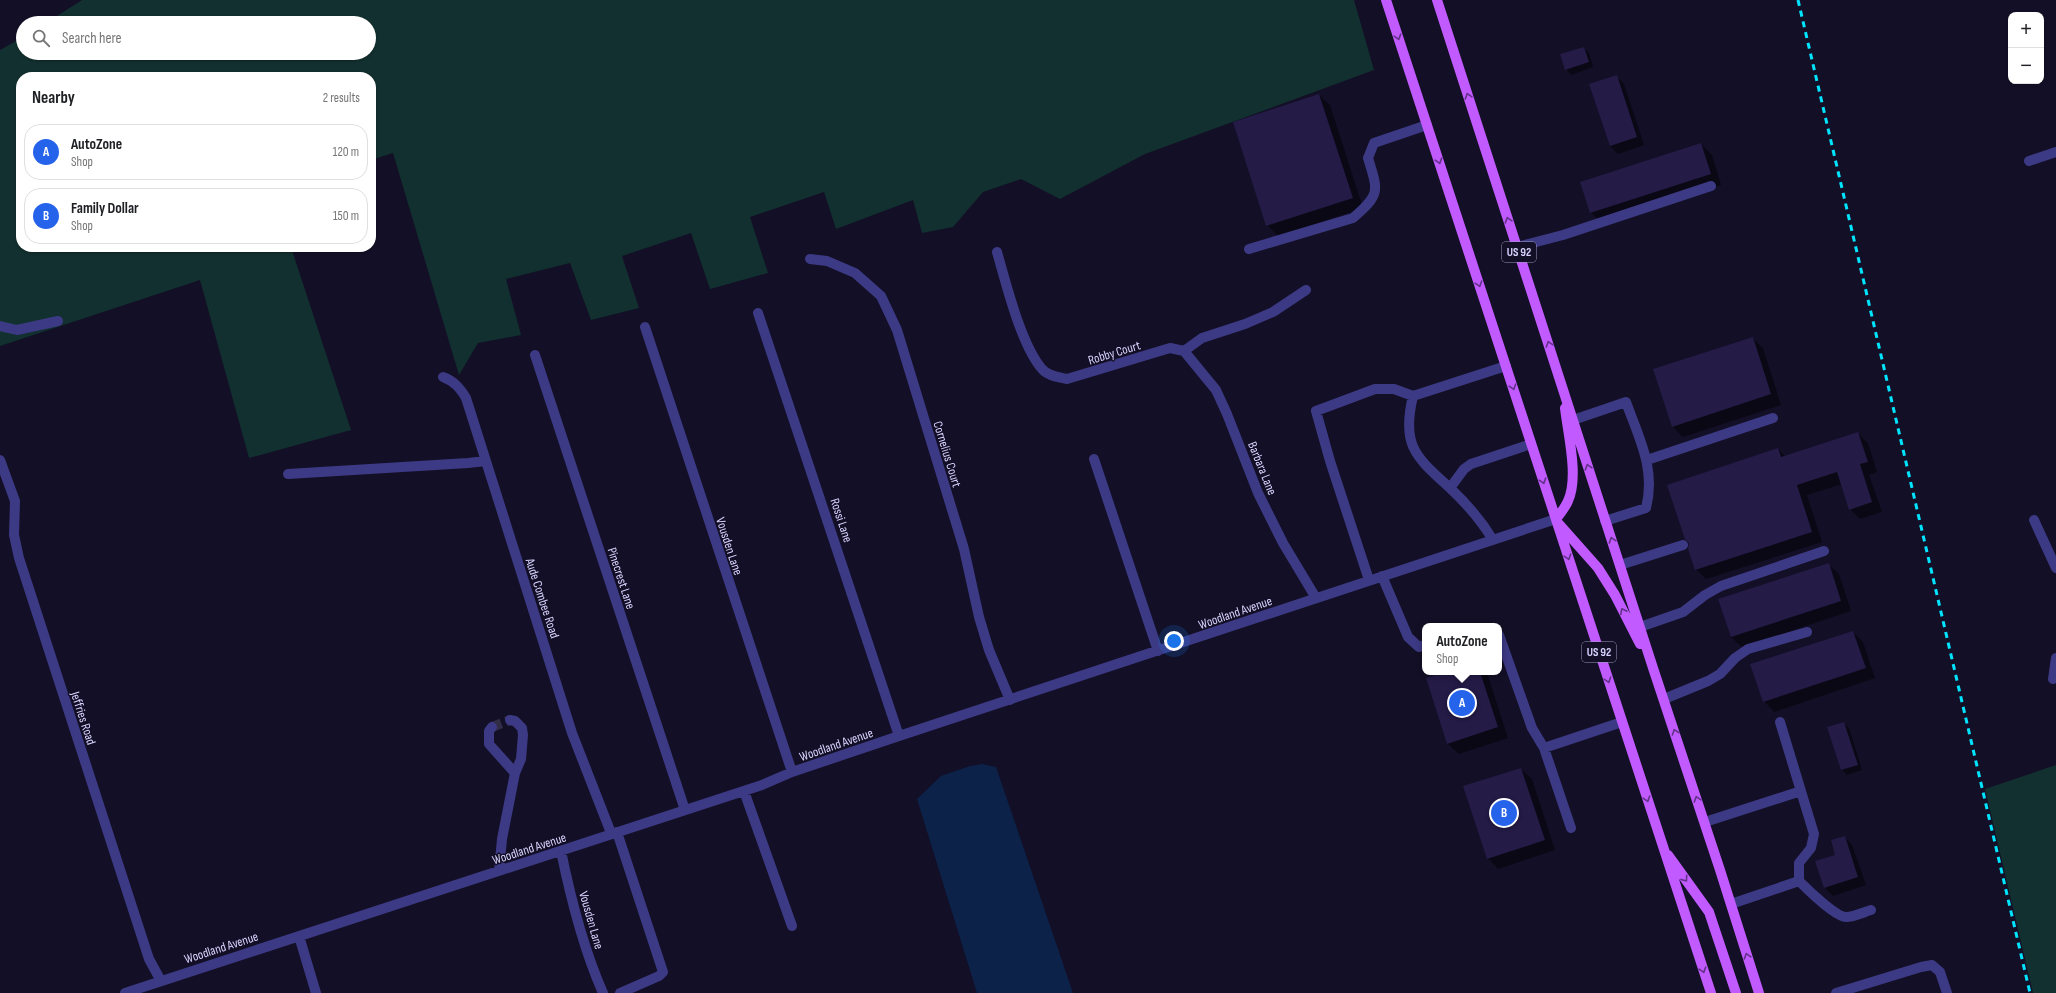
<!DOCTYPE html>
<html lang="en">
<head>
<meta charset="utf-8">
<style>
  :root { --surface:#fff; --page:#f6f6f6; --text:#202124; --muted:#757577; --line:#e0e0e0; --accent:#2563eb }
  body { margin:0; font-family:"Sofia Sans Condensed",sans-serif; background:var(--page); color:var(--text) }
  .controls { position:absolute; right:12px; top:12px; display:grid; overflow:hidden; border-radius:8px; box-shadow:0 1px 3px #0004 }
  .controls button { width:36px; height:36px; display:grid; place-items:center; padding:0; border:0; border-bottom:1px solid var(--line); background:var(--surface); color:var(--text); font:20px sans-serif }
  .you { position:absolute; left:1174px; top:641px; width:14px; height:14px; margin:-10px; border:3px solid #fff; border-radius:50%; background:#1a73e8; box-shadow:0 0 0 6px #1a73e833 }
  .badge { display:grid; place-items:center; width:26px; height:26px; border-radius:50%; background:var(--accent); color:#fff; font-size:13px; font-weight:700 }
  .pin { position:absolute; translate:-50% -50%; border:2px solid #fff; box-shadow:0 1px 4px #0006 }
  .popup { position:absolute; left:1422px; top:623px; width:80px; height:52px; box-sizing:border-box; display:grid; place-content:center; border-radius:8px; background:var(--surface); filter:drop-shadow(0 1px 3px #0005); font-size:13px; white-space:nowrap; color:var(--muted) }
  .popup b { font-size:15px; color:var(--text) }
  .popup::after { content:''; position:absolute; left:50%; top:100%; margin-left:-8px; border:8px solid transparent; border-top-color:var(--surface) }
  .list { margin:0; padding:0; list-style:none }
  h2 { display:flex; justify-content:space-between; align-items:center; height:52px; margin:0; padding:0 16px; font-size:17px }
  h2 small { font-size:13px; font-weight:400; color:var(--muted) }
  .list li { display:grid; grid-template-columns:26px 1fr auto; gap:12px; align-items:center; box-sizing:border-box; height:56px; margin:0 8px 8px; padding:0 8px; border:1px solid var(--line); border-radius:16px }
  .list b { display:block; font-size:15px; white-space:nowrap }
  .list p { margin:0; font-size:13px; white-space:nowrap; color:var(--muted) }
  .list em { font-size:13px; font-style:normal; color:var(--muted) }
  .icon { flex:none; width:22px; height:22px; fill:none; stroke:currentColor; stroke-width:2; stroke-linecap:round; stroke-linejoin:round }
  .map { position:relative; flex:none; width:2056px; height:993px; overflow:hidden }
  .search { position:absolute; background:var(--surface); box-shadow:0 1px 3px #0004; left:16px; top:16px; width:360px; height:44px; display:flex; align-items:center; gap:10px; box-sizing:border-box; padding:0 14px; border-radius:22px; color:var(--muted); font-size:15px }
  .panel { position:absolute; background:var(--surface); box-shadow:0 1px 3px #0004; left:16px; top:72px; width:360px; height:180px; border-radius:16px }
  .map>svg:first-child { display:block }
</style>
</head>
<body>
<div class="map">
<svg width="2056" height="993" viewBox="0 0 2056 993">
  <rect width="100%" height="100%" fill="#130f26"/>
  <!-- green -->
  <path fill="#12302f" d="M82,0h1272l20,70 -229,84 -85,45 -39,-20 -38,13 -30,35 -31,6 -9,-33 -77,29 -12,-37 -74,25 18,56 -58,16 -19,-56 -69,23 17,52 -48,12 -21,-57 -64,16 15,56 -43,8 -19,32 -66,-222 -22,7v-83h-350v170h270l60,183 -102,28 -49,-178 -200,66v-296l23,-13v16h346v-30h-323z
    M2056,765v228h-23l-48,-204z"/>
  <!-- water -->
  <path fill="#0c2248" d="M982,764l14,3 77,226h-96l-60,-194 24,-23 29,-10z"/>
  <!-- shadow -->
  <path fill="#0007" d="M1584,48l5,5 4,14 -22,8 -5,-6z
    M1616,76l8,8 20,61 -26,9 -8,-8z
    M1319,95l11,10 33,103 -85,28 -11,-11z
    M1701,144l11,11 9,30 -119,38 -11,-10z
    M1752,338l11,10 18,57 -98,32 -11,-11z
    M1857,433l11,10 9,29 -8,3 13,37 -22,7 -10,-10 -8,-25 -35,11 15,47 -116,37 -10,-10 82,-120 8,8z
    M1828,564l11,10 12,37 -109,36 -11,-10z
    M1853,632l10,10 12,36 -101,34 -10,-11z
    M1447,672l40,1 21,65 -49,16 -11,-10z
    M1843,723l6,5 13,42 -15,5 -5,-5z
    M1521,769l11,10 23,71 -57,19 -10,-11z
    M1844,837l8,8 14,40 -33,11 -8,-8 -9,-26 20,-7z"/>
  <!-- building -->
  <path fill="#241b47" d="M1584,47l5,15 -24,8 -5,-16z
    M1617,75l20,62 -27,9 -21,-62z
    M1319,94l34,104 -87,28 -33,-104z
    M1701,143l10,31 -121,39 -10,-31z
    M1753,337l18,57 -99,33 -19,-58z
    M1858,432l10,30 -8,2 12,38 -23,8 -12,-38 -40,13 15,47 -117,38 -7,-21 1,-6 -4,-4 -18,-54 111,-37 3,9z
    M1829,563l12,38 -110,36 -13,-38z
    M1853,631l13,37 -103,34 -13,-38z
    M1444,672h36l18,55 -51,17 -21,-66z
    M1844,722l14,43 -17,5 -14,-43z
    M1521,768l24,72 -58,19 -24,-73z
    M1845,836l13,41 -34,11 -9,-27 20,-6 -4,-15z"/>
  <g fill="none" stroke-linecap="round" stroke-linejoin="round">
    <!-- minor-tunnel -->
    <path stroke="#312d47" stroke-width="10" stroke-dasharray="10 5" stroke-linecap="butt" d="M492,727l18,-7"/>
    <!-- minor -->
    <path stroke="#3d3a85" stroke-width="10" d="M2029,161l27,-9
      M1517,247l46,-12 148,-49
      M1249,249l104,-31c28,-24 25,-27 15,-60l6,-15 53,-18
      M997,252c9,31 24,93 45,117 6,7 16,8 25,10l103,-31 14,3 18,-13 43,-14 28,-12 33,-22
      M810,259l17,2 28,12 26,23 16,34 67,219 15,68 10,33 21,50
      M758,313l141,423
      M0,326l17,4 41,-9
      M645,327l147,445
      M1184,351l32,39 11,24 31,79 25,50 33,55
      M535,355l150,455
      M443,377c11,4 17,11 23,21l106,335 39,100
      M1413,396c-12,50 3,61 37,92 17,16 31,32 43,52
      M1573,420l53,-18c13,36 30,67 20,106l-41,13
      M1094,459l64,192
      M0,460l15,41 -1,34 5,23 130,401 12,22
      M1647,460l126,-42
      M288,474l180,-11 18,-2
      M1450,488l14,-19 7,-5 60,-20
      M2034,520l22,48
      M1620,565l63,-20
      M1382,576l26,61 11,10 6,-2
      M1369,580l-39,-119 -14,-50 59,-22h19l19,7 93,-30
      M1640,627l43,-15 22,-17 16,-9 103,-35
      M1499,635l33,93 12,20 78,-26
      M2053,679l3,-21
      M1664,699l44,-18 12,-7 15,-16 13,-9 59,-17
      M1780,722l34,112 -3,14 -12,15v18c8,8 37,36 47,36 8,0 18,-5 25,-7
      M492,727l-3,4v13l26,29
      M1544,748l27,80
      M744,791l48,135
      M1705,822l96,-31
      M617,832l46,140 -4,4 -39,17
      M561,851c10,49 22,97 42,142
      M499,871l3,-32 13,-66 6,-14 2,-24 -1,-7 -7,-7 -5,-1
      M1731,904l68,-23
      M299,936l17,57
      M125,993l637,-208 30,-13 107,-36 657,-217
      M1836,993l85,-26 11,-2 8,7 7,21"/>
    <!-- major -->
    <path stroke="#c25bff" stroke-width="10" d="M1386,0l325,993
      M1437,0l217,671 66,199 39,123
      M1556,519c4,-5 9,-11 12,-18 11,-24 0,-66 -3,-93
      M1559,524l39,44 17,27 25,49
      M1668,855l41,57 27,81"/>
    <!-- rail -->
    <path stroke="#00e5ff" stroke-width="3" stroke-dasharray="6 5" stroke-linecap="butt" d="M1798,0l232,993"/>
  </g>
  <!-- one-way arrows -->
  <defs><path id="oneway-chevron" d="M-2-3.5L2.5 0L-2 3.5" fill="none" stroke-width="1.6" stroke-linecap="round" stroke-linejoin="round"/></defs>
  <g stroke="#623188">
    <use href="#oneway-chevron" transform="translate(1398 37) rotate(72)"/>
    <use href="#oneway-chevron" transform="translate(1468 96) rotate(-108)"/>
    <use href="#oneway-chevron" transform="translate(1439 161) rotate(72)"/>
    <use href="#oneway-chevron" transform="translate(1508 220) rotate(-108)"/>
    <use href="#oneway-chevron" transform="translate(1479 284) rotate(72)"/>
    <use href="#oneway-chevron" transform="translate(1549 344) rotate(-108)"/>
    <use href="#oneway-chevron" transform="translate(1513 387) rotate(72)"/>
    <use href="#oneway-chevron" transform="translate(1588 467) rotate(-107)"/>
    <use href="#oneway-chevron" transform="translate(1543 481) rotate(72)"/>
    <use href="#oneway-chevron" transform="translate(1612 540) rotate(-108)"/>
    <use href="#oneway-chevron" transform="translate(1568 557) rotate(72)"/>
    <use href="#oneway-chevron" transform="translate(1623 611) rotate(-117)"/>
    <use href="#oneway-chevron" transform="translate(1608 680) rotate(72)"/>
    <use href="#oneway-chevron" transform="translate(1675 732) rotate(-109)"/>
    <use href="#oneway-chevron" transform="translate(1647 799) rotate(72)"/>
    <use href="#oneway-chevron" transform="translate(1697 799) rotate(-108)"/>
    <use href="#oneway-chevron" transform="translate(1685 879) rotate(54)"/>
    <use href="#oneway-chevron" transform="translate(1747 956) rotate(-107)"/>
    <use href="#oneway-chevron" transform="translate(1703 970) rotate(72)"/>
  </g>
  <g text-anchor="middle" stroke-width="3" stroke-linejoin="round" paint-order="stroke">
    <!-- shield labels -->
    <g fill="#130f26" stroke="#9e99be" stroke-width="1">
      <rect x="1502" y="242" width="34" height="20" rx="3"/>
      <rect x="1582" y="642" width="34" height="20" rx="3"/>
    </g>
    <g font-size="12" font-weight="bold" fill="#d9d4ff">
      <text x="1519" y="256">US 92</text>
      <text x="1599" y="656">US 92</text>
    </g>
    <!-- street labels -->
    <g font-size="13" fill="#d9d4ff" stroke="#130f26">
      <text transform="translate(1114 352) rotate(-17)" y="5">Robby Court</text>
      <text transform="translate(948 454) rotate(73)" y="5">Cornelius Court</text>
      <text transform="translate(1263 468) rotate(68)" y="5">Barbara Lane</text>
      <text transform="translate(842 520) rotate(72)" y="5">Rossi Lane</text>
      <text transform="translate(730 546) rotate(72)" y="5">Vousden Lane</text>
      <text transform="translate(622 578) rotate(72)" y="5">Pinecrest Lane</text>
      <text transform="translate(543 598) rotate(72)" y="5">Aude Combee Road</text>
      <text transform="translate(1235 612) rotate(-19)" y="5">Woodland Avenue</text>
      <text transform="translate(84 718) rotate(72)" y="5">Jeffries Road</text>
      <text transform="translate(836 744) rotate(-19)" y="5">Woodland Avenue</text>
      <text transform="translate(529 848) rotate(-18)" y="5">Woodland Avenue</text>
      <text transform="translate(592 920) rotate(74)" y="5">Vousden Lane</text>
      <text transform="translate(221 947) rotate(-18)" y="5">Woodland Avenue</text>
    </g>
  </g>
</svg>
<div class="controls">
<button>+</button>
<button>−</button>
</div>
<div class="you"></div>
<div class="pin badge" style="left:1462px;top:703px">A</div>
<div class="popup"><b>AutoZone</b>Shop</div>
<div class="pin badge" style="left:1504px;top:813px">B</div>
<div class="search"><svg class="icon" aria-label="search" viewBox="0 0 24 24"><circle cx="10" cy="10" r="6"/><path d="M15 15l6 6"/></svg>Search here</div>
<section class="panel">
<h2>Nearby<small>2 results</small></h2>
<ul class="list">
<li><span class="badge">A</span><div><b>AutoZone</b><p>Shop</p></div><em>120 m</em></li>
<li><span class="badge">B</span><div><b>Family Dollar</b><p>Shop</p></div><em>150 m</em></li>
</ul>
</section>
</div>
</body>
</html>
